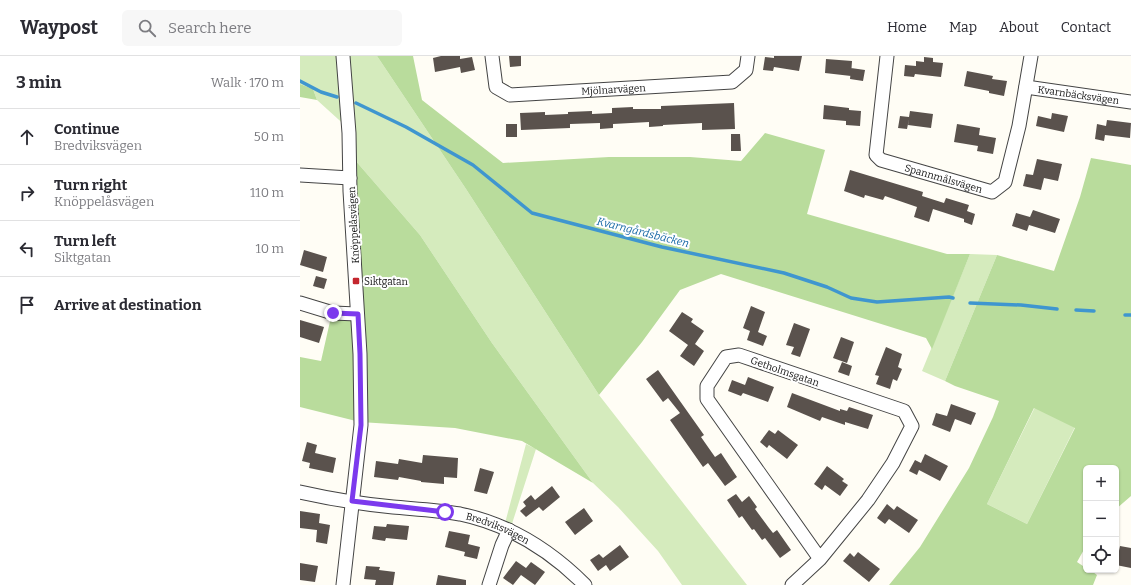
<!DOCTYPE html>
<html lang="en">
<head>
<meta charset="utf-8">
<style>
  :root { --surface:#fff; --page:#f7f7f7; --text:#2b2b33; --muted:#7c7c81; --line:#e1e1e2 }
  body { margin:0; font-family:Bitter,serif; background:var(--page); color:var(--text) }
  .controls { position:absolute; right:12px; bottom:12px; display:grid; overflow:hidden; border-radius:6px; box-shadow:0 1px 3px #0004 }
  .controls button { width:36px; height:36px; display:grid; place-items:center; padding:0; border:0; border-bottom:1px solid var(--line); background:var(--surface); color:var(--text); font:20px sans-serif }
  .stop { position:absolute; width:12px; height:12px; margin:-9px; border:3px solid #7c3aed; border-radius:50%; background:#fff }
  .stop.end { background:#7c3aed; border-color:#fff; box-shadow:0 1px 4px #0008 }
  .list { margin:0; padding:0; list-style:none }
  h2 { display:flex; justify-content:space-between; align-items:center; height:52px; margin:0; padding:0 16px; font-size:17px }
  h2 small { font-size:13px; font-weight:400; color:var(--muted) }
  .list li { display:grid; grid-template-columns:26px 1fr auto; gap:12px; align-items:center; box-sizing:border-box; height:56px; padding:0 16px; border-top:1px solid var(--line) }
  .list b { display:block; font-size:15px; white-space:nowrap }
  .list p { margin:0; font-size:13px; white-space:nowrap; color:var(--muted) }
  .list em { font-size:13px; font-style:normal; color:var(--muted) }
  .icon { flex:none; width:22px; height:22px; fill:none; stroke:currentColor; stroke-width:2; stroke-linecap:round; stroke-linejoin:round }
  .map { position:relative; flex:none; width:831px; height:529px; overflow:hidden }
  header { display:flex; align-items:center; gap:24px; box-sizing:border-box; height:56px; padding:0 20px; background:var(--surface); border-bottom:1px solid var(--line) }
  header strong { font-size:19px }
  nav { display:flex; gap:22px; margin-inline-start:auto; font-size:14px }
  .search { width:280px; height:36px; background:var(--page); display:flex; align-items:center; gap:10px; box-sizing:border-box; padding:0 14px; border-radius:6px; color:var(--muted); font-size:15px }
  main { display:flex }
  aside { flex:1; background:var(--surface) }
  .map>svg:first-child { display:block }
</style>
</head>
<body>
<header>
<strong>Waypost</strong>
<div class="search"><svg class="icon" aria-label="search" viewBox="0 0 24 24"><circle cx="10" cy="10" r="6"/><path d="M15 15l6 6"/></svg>Search here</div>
<nav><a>Home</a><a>Map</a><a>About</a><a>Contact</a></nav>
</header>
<main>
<aside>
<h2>3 min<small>Walk · 170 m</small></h2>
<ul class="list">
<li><svg class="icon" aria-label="ahead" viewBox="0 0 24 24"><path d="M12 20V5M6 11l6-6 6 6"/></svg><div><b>Continue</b><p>Bredviksvägen</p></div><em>50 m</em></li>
<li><svg class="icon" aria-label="right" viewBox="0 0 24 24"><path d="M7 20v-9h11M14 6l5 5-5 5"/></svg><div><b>Turn right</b><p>Knöppelåsvägen</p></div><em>110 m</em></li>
<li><svg class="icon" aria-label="left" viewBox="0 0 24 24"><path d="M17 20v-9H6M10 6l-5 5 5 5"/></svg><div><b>Turn left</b><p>Siktgatan</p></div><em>10 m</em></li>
<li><svg class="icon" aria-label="arrive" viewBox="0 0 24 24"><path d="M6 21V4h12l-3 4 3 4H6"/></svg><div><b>Arrive at destination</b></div></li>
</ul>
</aside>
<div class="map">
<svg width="831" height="529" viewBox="0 0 831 529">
  <rect width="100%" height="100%" fill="#fffdf5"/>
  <!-- green -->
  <path fill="#d5ebbd" d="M0,0h77l89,133 133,206 148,190h-65l-24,-34 -40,-44 -25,-24 -101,-140 -72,-108 -72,-83 1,-23 -32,-29 -4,-11 -13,-5z
    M670,198l27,1 -52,126 -23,-10z
    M735,351l40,20 -48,97 -40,-20z
    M226,388l10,5 -26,81 -6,-3z"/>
  <!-- forest -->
  <path fill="#b9dc9c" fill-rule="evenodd" d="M77,0h36l9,44 81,63 106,-6h81l51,4 24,-28 60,17 -18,64 140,40h23l-38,95 -6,-11 -205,-64 -41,16 -38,52 -43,53 -133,-206z
    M0,28l13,5 4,11 -17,-3z
    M48,96l72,83 72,108 101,140 -71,-42 -67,-13 -95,-6 -60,-15v-50l21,4 10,-44 26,-1z
    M791,102l40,7v331l-15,13v-41h-30v78l-9,16 9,6v2h4l7,5 -4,10h-204l31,-38 49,-79 24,-51 6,-16 -44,-15 -10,-5 52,-126 57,16 26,-74zM734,352l41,20 -48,96 -40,-20z"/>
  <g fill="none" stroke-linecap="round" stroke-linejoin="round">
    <!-- stream -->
    <path stroke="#3f96cf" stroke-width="3.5" d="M0,25l21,11 16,5
      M56,47l50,24 67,38 59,48 130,34 122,26 43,14 24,11 26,4 72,-5 4,1
      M670,247l51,2 36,4
      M776,254l18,1
      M825,259h6"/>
  </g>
  <!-- building -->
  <path fill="#5a524d" d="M141,0h19v3l12,-2 3,13 -14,3 -1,-6 -25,5 -2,-14z
    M209,0h12v10l-11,1z
    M474,0h28l-3,15 -25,-4 -1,4 -10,-1 2,-13 9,1z
    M624,1l9,1v4l10,1 -2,14 -26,-3 -1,3 -10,-1 1,-11 11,1v-5l8,1z
    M526,3l26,2 -1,15 -26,-3z
    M551,12l14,2 -2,11 -13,-2z
    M667,15l26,5 -1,3 15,2 -3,15 -15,-3v-2l-25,-5z
    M434,47l1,26 -33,1v-7l-39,2v1l-14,1v-5l-36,2v4l-13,1v-6l-30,1v4l-49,2 -1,-17 25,-1v3l23,-1v-2l24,-1v3l20,-1v-5l21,-1v2h28v-3z
    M524,49l25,3v2l12,1 -1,15 -14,-1v-4l-23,-2z
    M610,55l23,3 -2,14 -23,-3 1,-6 -2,10 -9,-1 2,-12 9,1z
    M752,57l16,3 -4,16 -28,-6 2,-10 13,3z
    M807,64l24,3 -1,15 -25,-3 -1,6 -9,-2 2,-15 9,2z
    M206,68h11v13h-11z
    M657,68l23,4 -1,7 17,3 -3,16 -16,-3 1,-5 -24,-4z
    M431,78h9l1,17h-10z
    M737,103l25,5 -4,17 -14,-3 -3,12 -18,-4 3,-12 7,1z
    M550,114l73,22 -1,4 22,7 2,-5 23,7 -2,6 8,3 -3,11 -8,-3v-3l-31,-10 -4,13 -15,-5 3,-10 -32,-11 -2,4 -18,-5 -1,3 -20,-7z
    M733,154l27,9 -5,14 -26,-8 -2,6 -15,-5 4,-13 14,4z
    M4,194l23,7 -4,15 -23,-7z
    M16,220l11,3 -3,10 -11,-3z
    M451,250l14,6 -7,20 9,4 -4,10 -16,-6 3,-9 -7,-3z
    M382,256l11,7 -2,3 13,9 -9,13 9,7 -10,15 -14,-10 8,-11 -19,-14z
    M0,264l24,7 -5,16 -19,-6z
    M494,267l16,6 -10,28 -9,-3 3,-7 -8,-2z
    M541,281l13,5 -7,21 -14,-5z
    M586,291l16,7 -4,13 4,2 -5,12 -4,-2 -3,10 -14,-5 3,-8 -4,-1z
    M542,306l10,4 -3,10 -11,-4z
    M358,314l46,65 -3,2 14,20 6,-4 16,24 -12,9 -17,-23 -5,4 -33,-47 10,-7 -12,-15 -5,4 -17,-23z
    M448,321l26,10 -6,15 -25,-9 -2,3 -13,-5 4,-11 13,5z
    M492,337l48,18v-2l7,2 2,-4 24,8 -5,14 -23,-7v3l-23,-8 -2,4 -33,-14z
    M651,348l25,9 -5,12 -16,-6 -5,13 -18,-7 4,-12 11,3z
    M469,374l6,4 3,-4 20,15 -11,14 -18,-14 -2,3 -7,-6z
    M7,386l10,3 -2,8 21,5 -3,15 -24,-5 1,-5 -8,-2z
    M625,398l23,12 -8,15 -21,-11 -2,5 -8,-4 6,-11 6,3z
    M123,399l35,3 -1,20 -13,-1v7l-23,-2v-1l-22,-4 -1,3 -24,-3 2,-16 22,3 1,-5 23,4z
    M527,410l17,13 -2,2 6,4 -8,11 -15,-11 -3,5 -8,-6z
    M180,412l14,4 -7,22 -13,-3z
    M252,430l8,11 -17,14 -4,-4 -13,10 -6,-6 6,-5 -3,-4 8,-7 4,5z
    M436,438l6,8 7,-6 8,11 -2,2 14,19 4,5 4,-3 14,20 -11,8 -15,-20 -3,2 -8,-11 -2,1 -10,-14 -3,2 -12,-18z
    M587,448l7,6 3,-4 21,14 -9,13 -20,-14 -4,5 -8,-6z
    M284,452l9,13 -18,14 -10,-13z
    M0,455l20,3 -1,9 11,2 -3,19 -11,-2 1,-12 -17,-2z
    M87,468l22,2 -2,14 -21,-2 -1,3 -13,-2 2,-13 12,1z
    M149,475l21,4 -2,9 12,3 -3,12 -13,-3 1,-4 -20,-5z
    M320,489l9,12 -19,14 -4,-6 -8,6 -8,-11 9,-6 4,4z
    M820,490l11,2v20l-15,-3z
    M558,496l22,17 -11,13 -26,-21 7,-8 4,4z
    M216,505l10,7 5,-6 14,10 -10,13 -14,-10 -8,10 -10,-7z
    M0,507l18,3 -3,16 -15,-2z
    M66,510l14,1 -1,3 16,2 -2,13h-18l1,-5 -12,-1z
    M138,519l28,5v5h-30z"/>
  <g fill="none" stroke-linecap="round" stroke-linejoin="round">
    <!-- minor casing -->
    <g stroke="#444" stroke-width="15">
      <g id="minor">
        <path id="s1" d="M192,0l4,31 14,8 222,-13 14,-12 2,-14"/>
        <path id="s2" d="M587,0l-11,99 5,5 111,32 13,-10 14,-56 12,-70"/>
        <path id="s3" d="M726,31l105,15"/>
        <path d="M0,119l50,3"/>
        <path d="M0,247l33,10 24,1"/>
        <path id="s4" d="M0,436c31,7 62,12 93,15 22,2 45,3 67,7 48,10 90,36 125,71"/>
        <path d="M43,529l18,-160 -1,-71 -10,-163 -1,-58 -6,-77"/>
        <path d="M189,529l13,-40 7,-15"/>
        <path d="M492,529l28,-26 48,-59 25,-37 19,-37 -8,-15 -165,-56 -13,2 -19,29v13l113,160"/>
      </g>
    </g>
    <!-- minor -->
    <use href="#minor" stroke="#fff" stroke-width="13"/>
  </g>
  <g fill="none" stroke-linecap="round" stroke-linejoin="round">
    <!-- route -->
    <path stroke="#7c3aed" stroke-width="5" d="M33,257l25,1 2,40 1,71 -9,76 93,11"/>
  </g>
  <!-- markers -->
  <rect fill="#c4262e" stroke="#fff" stroke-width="1.5" x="52" y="221" width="8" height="8" rx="2"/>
  <g text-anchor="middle" stroke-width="4" stroke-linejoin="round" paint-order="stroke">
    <!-- street labels -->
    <g font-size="10" fill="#111" stroke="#fff">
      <text dy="4" stroke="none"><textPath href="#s1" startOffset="151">Mjölnarvägen</textPath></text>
      <text dy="4" stroke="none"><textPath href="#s3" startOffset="53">Kvarnbäcksvägen</textPath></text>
      <text dy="4" stroke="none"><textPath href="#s2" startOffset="172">Spannmålsvägen</textPath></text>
      <text transform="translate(53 169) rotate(-93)" y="4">Knöppelåsvägen</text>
      <text transform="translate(485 315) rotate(19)" y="4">Getholmsgatan</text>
      <text dy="4" stroke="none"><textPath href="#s4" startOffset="202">Bredviksvägen</textPath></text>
    </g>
    <!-- poi labels -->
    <g font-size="10" fill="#111" stroke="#fff" text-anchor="start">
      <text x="64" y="229">Siktgatan</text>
    </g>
    <!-- water labels -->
    <g font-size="11" font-style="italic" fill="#1768a6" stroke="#fff">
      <text transform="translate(343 176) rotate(14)" y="4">Kvarngårdsbäcken</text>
    </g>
  </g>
</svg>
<div class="controls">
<button>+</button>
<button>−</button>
<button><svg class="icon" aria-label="locate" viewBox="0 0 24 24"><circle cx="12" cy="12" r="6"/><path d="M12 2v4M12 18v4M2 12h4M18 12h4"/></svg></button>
</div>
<div class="stop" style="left:145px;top:456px"></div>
<div class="stop end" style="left:33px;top:257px"></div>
</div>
</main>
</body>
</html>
